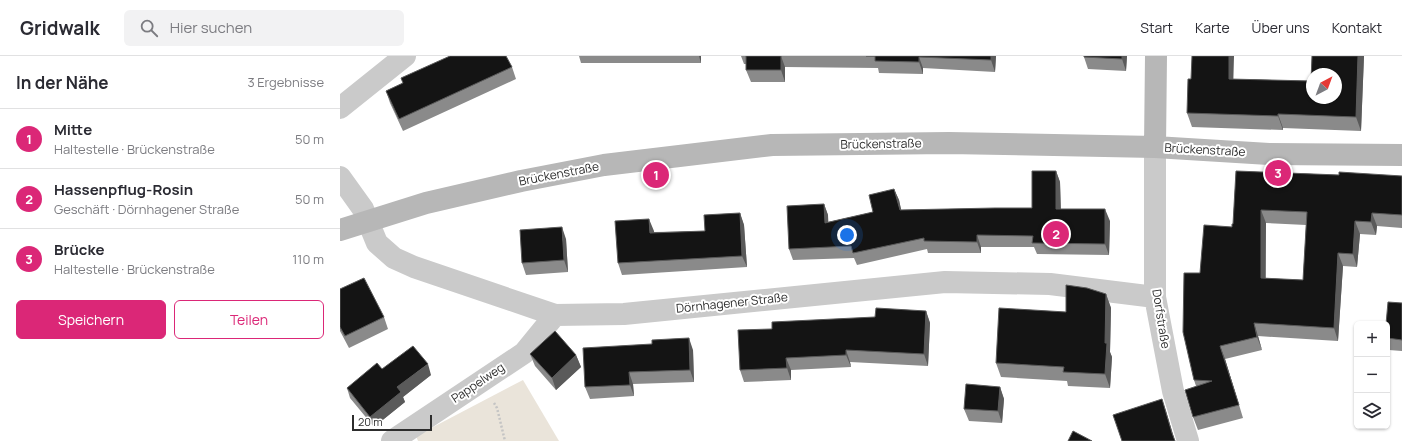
<!DOCTYPE html>
<html lang="de">
<head>
<meta charset="utf-8">
<style>
  :root { --surface:#fff; --page:#f2f2f3; --text:#2b2b33; --muted:#7c7c81; --line:#e1e1e2; --accent:#db2777 }
  body { margin:0; font-family:Manrope,sans-serif; background:var(--page); color:var(--text) }
  .controls { position:absolute; right:12px; bottom:12px; display:grid; overflow:hidden; border-radius:6px; box-shadow:0 1px 3px #0004 }
  .controls button { width:36px; height:36px; display:grid; place-items:center; padding:0; border:0; border-bottom:1px solid var(--line); background:var(--surface); color:var(--text); font:20px sans-serif }
  .compass { position:absolute; left:966px; top:12px; width:36px; height:36px; border-radius:50%; background:var(--surface); box-shadow:0 1px 3px #0004; rotate:41deg }
  .scale { position:absolute; left:12px; bottom:10px; width:80px; box-sizing:border-box; padding-left:4px; border:2px solid #2d2d2d; border-top:0; font-size:11px; line-height:14px; white-space:nowrap; color:#2d2d2d; -webkit-text-stroke:3px #fff; paint-order:stroke }
  .you { position:absolute; left:507px; top:179px; width:14px; height:14px; margin:-10px; border:3px solid #fff; border-radius:50%; background:#1a73e8; box-shadow:0 0 0 6px #1a73e833 }
  .badge { display:grid; place-items:center; width:26px; height:26px; border-radius:50%; background:var(--accent); color:#fff; font-size:13px; font-weight:700 }
  .pin { position:absolute; translate:-50% -50%; border:2px solid #fff; box-shadow:0 1px 4px #0006 }
  .list { margin:0; padding:0; list-style:none }
  h2 { display:flex; justify-content:space-between; align-items:center; height:52px; margin:0; padding:0 16px; font-size:17px }
  h2 small { font-size:13px; font-weight:400; color:var(--muted) }
  .list li { display:grid; grid-template-columns:26px 1fr auto; gap:12px; align-items:center; box-sizing:border-box; height:60px; padding:0 16px; border-top:1px solid var(--line) }
  .list b { display:block; font-size:15px; white-space:nowrap }
  .list p { margin:0; font-size:13px; white-space:nowrap; color:var(--muted) }
  .list em { font-size:13px; font-style:normal; color:var(--muted) }
  .actions { display:flex; gap:8px; padding:12px 16px }
  .actions a { flex:1; padding:9px 0; border:1px solid var(--accent); border-radius:6px; text-align:center; font-size:14px; color:var(--accent) }
  .actions .main { background:var(--accent); color:#fff }
  .icon { flex:none; width:22px; height:22px; fill:none; stroke:currentColor; stroke-width:2; stroke-linecap:round; stroke-linejoin:round }
  .map { position:relative; flex:none; width:1062px; height:385px; overflow:hidden }
  header { display:flex; align-items:center; gap:24px; box-sizing:border-box; height:56px; padding:0 20px; background:var(--surface); border-bottom:1px solid var(--line) }
  header strong { font-size:19px }
  nav { display:flex; gap:22px; margin-inline-start:auto; font-size:14px }
  .search { width:280px; height:36px; background:var(--page); display:flex; align-items:center; gap:10px; box-sizing:border-box; padding:0 14px; border-radius:6px; color:var(--muted); font-size:15px }
  main { display:flex }
  aside { flex:1; background:var(--surface) }
  .map>svg:first-child { display:block }
</style>
</head>
<body>
<header>
<strong>Gridwalk</strong>
<div class="search"><svg class="icon" aria-label="search" viewBox="0 0 24 24"><circle cx="10" cy="10" r="6"/><path d="M15 15l6 6"/></svg>Hier suchen</div>
<nav><a>Start</a><a>Karte</a><a>Über uns</a><a>Kontakt</a></nav>
</header>
<main>
<aside>
<h2>In der Nähe<small>3 Ergebnisse</small></h2>
<ul class="list">
<li><span class="badge">1</span><div><b>Mitte</b><p>Haltestelle · Brückenstraße</p></div><em>50 m</em></li>
<li><span class="badge">2</span><div><b>Hassenpflug-Rosin</b><p>Geschäft · Dörnhagener Straße</p></div><em>50 m</em></li>
<li><span class="badge">3</span><div><b>Brücke</b><p>Haltestelle · Brückenstraße</p></div><em>110 m</em></li>
</ul>
<div class="actions"><a class="main">Speichern</a><a>Teilen</a></div>
</aside>
<div class="map">
<svg width="1062" height="385" viewBox="0 0 1062 385">
  <rect width="100%" height="100%" fill="#fff"/>
  <!-- green -->
  <path fill="#eae4da" d="M183,324l36,61h-141l-2,-5z"/>
  <g fill="none" stroke-linecap="round" stroke-linejoin="round">
    <!-- path -->
    <path stroke="#c4c4c4" stroke-width="2.5" stroke-dasharray="2 2" stroke-linecap="butt" d="M154,347l3,5 8,33"/>
    <!-- street -->
    <path stroke="#cacaca" stroke-width="22" d="M0,52l65,-52
      M815,91v150l18,94 15,50
      M0,121l23,32 14,34 17,15 20,9 141,48 69,-1 321,-32 105,2 105,13
      M52,385l132,-88 31,-38"/>
    <!-- secondary -->
    <path stroke="#b7b7b7" stroke-width="22" d="M815,91l1,-91
      M0,174l86,-27 95,-22 83,-16 168,-20 177,-2 206,4 114,7 133,1"/>
  </g>
  <!-- wall -->
  <path fill="#8a8a8a" fill-rule="evenodd" d="M239,0h122v7h-120z
    M401,0h255l-1,16 -72,-4v6l-44,-1 -1,-5 -93,-1v15h-34l-5,-12v-6h-2z
    M787,0l-1,15 -38,-2 -4,-12z
    M972,0h52l-3,75 -78,-3v2l-91,-3 -5,-14 4,-34h43l77,2z
    M172,11l4,12 -113,52 -13,-28 -4,-12 17,-8z
    M716,115l4,11 1,27 49,12 -1,34 -72,-1 -3,-7h-53v6h-53l-1,-4 -70,16 -3,-7 -61,2 -4,-11 35,-45 4,11v7l45,-10 21,-23 5,11 2,10 131,-2z
    M896,115l103,4 63,1v52l-25,-2 -1,9 -16,-1 -3,33 -14,-1 -5,75 -80,-5 4,14 -37,9 18,59 -45,12 -5,-13 3,-31 -2,-6 6,-107 32,-46 1,-3zM926,167l40,2 -3,55 -37,-2z
    M400,157l4,12 3,42 -125,8 -4,-12 36,-32v1l51,-1z
    M226,183l2,33 -42,3 -4,-12z
    M0,233l44,28 4,12 -39,19 -9,-17z
    M766,238l5,14 -1,44 2,5 -2,31 -42,-2 -1,-5 -66,-4 -5,-14 70,-51z
    M1062,247v48l-13,-1 -2,-6v-20z
    M586,255l4,12 -2,43 -78,-4 1,5 -60,3v10l-47,2 -4,-12 32,-41z
    M353,294l1,32 -61,2 1,12 -44,3 -5,-12z
    M190,298l46,1 5,12 -25,23 -21,-24z
    M42,313l49,6 -28,22 2,5 -31,25 -24,-29 -3,-10z
    M660,331l4,12 -2,24 -33,-2 -5,-12z"/>
  <!-- shaded-wall -->
  <path fill="#5a5a5a" d="M359,0h2v7z
    M441,0l4,11v15l-4,-12z
    M651,0h5l-1,16 -4,-12z
    M782,0h5l-1,15 -4,-12z
    M889,0h5l-1,36 -4,-13z
    M1018,0h6l-3,75 -5,-14z
    M579,1l4,11v6l-4,-12z
    M938,58l5,14v2l-5,-14z
    M716,115l4,11 1,38 -5,-11z
    M554,133l5,11 5,22 -4,-12z
    M484,148l4,11 1,20 -4,-12z
    M765,153l5,12 -1,34 -4,-11z
    M921,154l5,13 -1,68 -4,-13z
    M400,157l4,12 3,42 -5,-11z
    M1032,157l5,13 -1,9 -5,-13z
    M309,163l5,12 1,13 -5,-11z
    M1015,165l5,13 -3,33 -4,-13z
    M222,171l4,12 2,33 -4,-12z
    M637,179l4,12v6l-4,-11z
    M998,197l5,13 -5,75 -4,-13z
    M766,238l5,14 -1,44 2,5 -2,31 -5,-14v-31z
    M586,255l4,12 -2,43 -4,-12z
    M914,267l4,13 4,14 -5,-13z
    M349,282l4,12 1,32 -4,-12z
    M880,290l5,13 18,59 -4,-13z
    M506,294l4,12 1,5 -5,-12z
    M236,299l5,12 -25,23 -4,-12z
    M446,302l5,12v10l-4,-12z
    M88,308l3,11 -28,22 2,5 -31,25 -4,-10 27,-30z
    M289,316l4,12 1,12 -4,-11z
    M660,331l4,12 -2,24 -4,-12z
    M822,343l4,12 9,30 -3,-8z"/>
  <!-- building -->
  <path fill="#141414" stroke="#5a5a5a" fill-rule="evenodd" d="M110,0h56l6,11 -113,52 -13,-28 17,-8 -2,-5z
    M406,0h35v14h-35z
    M526,0h125v4l-72,-3v5l-44,-1v-5z
    M744,0h38v3l-38,-2z
    M852,0h37v23l82,2 1,-25h46l-2,61 -78,-3v2l-91,-3 1,-34h3zM972,18h24v24h-24z
    M692,115h24v38h49v35l-73,-1 1,-7 -56,-1v7l-53,-1v-3l-71,15 -2,-7 -62,3 -2,-43 37,-2 1,19 48,-11 -4,-17 25,-6 6,21 95,-2h37z
    M896,115l103,4v-3l63,4v39l-30,-2 -1,9 -16,-1 -2,33 -15,-1 -4,75 -80,-5 3,14 -37,9 19,59 -46,12 -8,-27 27,-9 -18,-1 -11,-48 1,-59h16l4,-48 28,2v-3h1zM921,154l46,2 -4,68 -42,-2z
    M400,157l2,43 -124,7 -3,-42 34,-2 1,14 55,-2 -1,-16z
    M222,171l2,33 -42,3 -2,-33z
    M24,222l20,39 -39,19 -5,-9v-38z
    M726,229l21,3 19,6 -1,49h2l-2,31 -42,-2 1,-5 -68,-4 3,-55 67,4z
    M1048,246l14,1v37l-15,-2v-14h-1z
    M536,252l50,3 -2,43 -78,-4v5l-60,3 1,10 -47,2 -2,-40 34,-1v-7l103,-5z
    M215,275l21,24 -24,23 -22,-24z
    M349,282l1,32 -61,2 1,13 -45,2 -2,-39 69,-4v-4z
    M73,290l15,18 -31,23 4,5 -31,25 -23,-29 30,-25 5,6z
    M626,328l34,3 -2,24 -34,-2z
    M822,343l10,34 3,8h-53l-9,-26z
    M733,375l19,10h-24z"/>
  <g text-anchor="middle" stroke-width="4" stroke-linejoin="round" paint-order="stroke">
    <!-- street labels -->
    <g font-size="12" fill="#2d2d2d" stroke="#fff">
      <text transform="translate(541 88) rotate(-1)" y="4">Brückenstraße</text>
      <text transform="translate(865 94) rotate(3)" y="4">Brückenstraße</text>
      <text transform="translate(219 118) rotate(-11)" y="4">Brückenstraße</text>
      <text transform="translate(392 247) rotate(-6)" y="4">Dörnhagener Straße</text>
      <text transform="translate(821 263) rotate(81)" y="4">Dorfstraße</text>
      <text transform="translate(138 327) rotate(-34)" y="4">Pappelweg</text>
    </g>
  </g>
</svg>
<div class="controls">
<button>+</button>
<button>−</button>
<button><svg class="icon" aria-label="layers" viewBox="0 0 24 24"><path d="M12 4l9 5-9 5-9-5zM3 14l9 5 9-5"/></svg></button>
</div>
<svg class="compass" viewBox="-18 -18 36 36"><path d="M0-13l5 13h-10z" fill="#e53935"/><path d="M0 13l5-13h-10z" fill="#7c7c81"/></svg>
<div class="scale">20 m</div>
<div class="you"></div>
<div class="pin badge" style="left:316px;top:119px">1</div>
<div class="pin badge" style="left:716px;top:178px">2</div>
<div class="pin badge" style="left:938px;top:117px">3</div>
</div>
</main>
</body>
</html>
